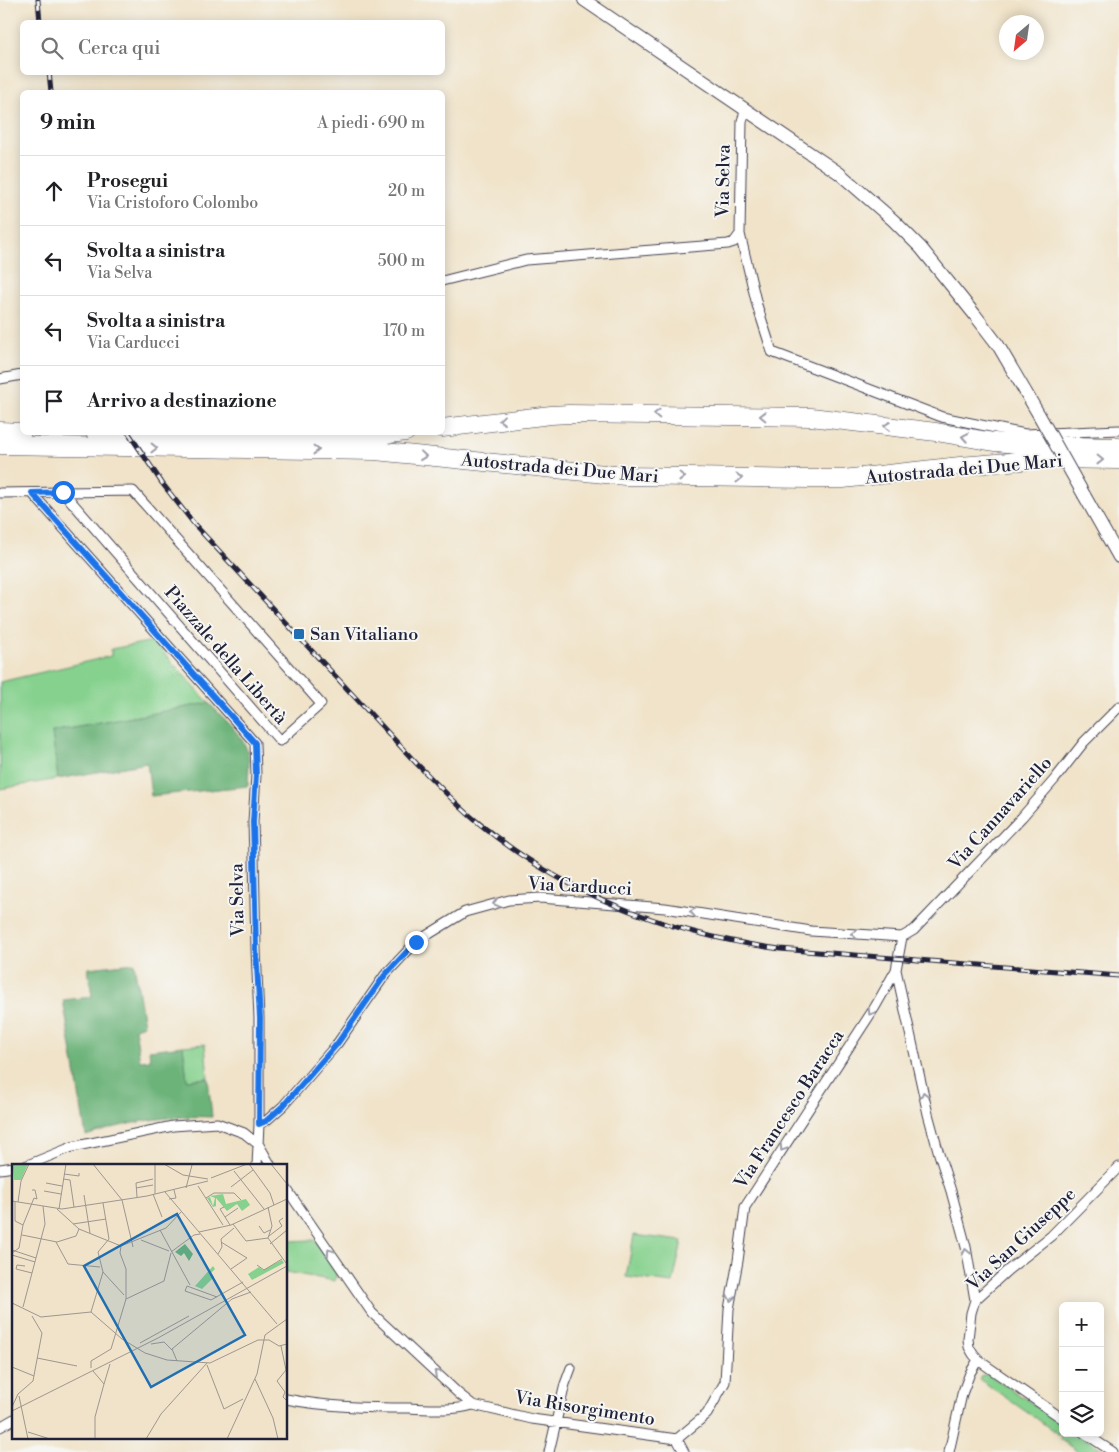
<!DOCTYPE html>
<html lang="it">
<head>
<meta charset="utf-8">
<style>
  :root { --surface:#fff; --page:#f6f6f6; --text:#202124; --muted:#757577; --line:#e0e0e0 }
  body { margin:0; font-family:"Libre Bodoni",serif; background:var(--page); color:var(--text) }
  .controls { position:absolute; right:15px; bottom:15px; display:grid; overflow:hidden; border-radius:8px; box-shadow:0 2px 12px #0003 }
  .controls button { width:45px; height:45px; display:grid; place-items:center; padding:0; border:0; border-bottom:1px solid var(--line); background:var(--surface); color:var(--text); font:25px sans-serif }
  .compass { position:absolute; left:999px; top:15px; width:45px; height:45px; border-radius:50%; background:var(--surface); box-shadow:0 2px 12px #0003; rotate:209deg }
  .stop { position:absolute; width:15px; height:15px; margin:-11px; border:4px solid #1a73e8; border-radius:50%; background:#fff }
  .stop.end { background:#1a73e8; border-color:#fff; box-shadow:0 1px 5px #0008 }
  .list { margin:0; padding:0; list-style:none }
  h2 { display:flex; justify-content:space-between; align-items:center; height:65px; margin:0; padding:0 20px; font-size:21px }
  h2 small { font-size:16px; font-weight:400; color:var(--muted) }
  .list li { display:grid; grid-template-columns:32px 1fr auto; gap:15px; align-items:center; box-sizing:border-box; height:70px; padding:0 20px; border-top:1px solid var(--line) }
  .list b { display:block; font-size:19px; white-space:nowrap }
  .list p { margin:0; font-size:16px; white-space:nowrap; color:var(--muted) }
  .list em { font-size:16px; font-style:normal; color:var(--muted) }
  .icon { flex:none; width:28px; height:28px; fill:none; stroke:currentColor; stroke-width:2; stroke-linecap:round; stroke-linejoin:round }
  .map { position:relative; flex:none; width:1119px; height:1452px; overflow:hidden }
  .search { position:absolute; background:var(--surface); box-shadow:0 2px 12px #0003; left:20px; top:20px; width:425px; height:55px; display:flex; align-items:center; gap:12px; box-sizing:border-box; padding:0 18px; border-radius:8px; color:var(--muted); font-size:19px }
  .panel { position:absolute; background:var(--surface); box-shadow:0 2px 12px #0003; left:20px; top:90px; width:425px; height:345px; border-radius:8px }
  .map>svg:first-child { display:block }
</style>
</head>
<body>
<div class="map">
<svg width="1119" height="1452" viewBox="0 0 1119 1452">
  <rect width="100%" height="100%" fill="#f6f6f2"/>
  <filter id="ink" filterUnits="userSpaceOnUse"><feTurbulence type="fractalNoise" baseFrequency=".02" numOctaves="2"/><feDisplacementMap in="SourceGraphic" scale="10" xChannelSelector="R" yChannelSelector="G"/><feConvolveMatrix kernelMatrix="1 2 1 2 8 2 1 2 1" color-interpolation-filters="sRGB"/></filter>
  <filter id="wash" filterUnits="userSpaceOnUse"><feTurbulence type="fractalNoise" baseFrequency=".0096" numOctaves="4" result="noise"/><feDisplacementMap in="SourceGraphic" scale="20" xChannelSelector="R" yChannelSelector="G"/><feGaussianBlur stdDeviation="1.12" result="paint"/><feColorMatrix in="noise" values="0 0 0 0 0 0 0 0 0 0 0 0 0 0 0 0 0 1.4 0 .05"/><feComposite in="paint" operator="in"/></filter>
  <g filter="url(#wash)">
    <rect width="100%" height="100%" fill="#f0e3c9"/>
    <!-- green -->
    <path fill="#86d18e" stroke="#547a64" d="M153,641l56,62 -157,29 6,47 -58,10v-107l111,-26v-7z
      M205,1044l3,34 -21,2 -4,-34z
      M634,1235l48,6 -9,42 -47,-6z
      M314,1240l5,5 18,26 -2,10 -49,-9v-31z
      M987,1373l76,51v9h14l29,19h-28l-18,-13 1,-3 -82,-57 1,-2z"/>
    <!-- forest -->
    <path fill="#6cb379" stroke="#476a5a" d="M209,703c12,13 37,34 39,52 2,10 0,21 0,31l-97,10 -4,-33 -89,16 -6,-47z
      M134,963l10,62 -9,3 5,33 10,-1 -1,-10 34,-4 4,34 21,-2 4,39c-44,-2 -85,5 -126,19l-23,-136 29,-3 -4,-29z"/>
  </g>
  <g filter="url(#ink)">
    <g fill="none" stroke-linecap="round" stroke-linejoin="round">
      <!-- street casing -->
      <g stroke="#413f50" stroke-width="11">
        <path id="street" d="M740,234l17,71 15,47 170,65 83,17 94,-4
          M442,281l84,-21 202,-16 6,-2 6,-8 2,-113 4,-12
          M0,379l22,-4
          M0,493l133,-2 188,213 -41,37 -217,-249
          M32,493l223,250 1,32 -3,47 1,35 2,92 3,69v106l-2,42
          M902,937l12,-7 108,-113 33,-38 29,-37 35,-35
          M896,970l32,144 11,40 12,37 15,56 9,53
          M259,1124l7,-3 17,-15 54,-62 48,-69 31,-33 49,-30 44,-12 31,-2 125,10 146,23 91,6
          M25,1166l47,-19 101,-21 44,-3 27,10 15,12 12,21
          M0,1169l14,-2
          M286,1188l86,125 87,81 14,11 59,14 145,20 7,13
          M286,1399c41,8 81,9 123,9 22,1 42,3 64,-3
          M1063,1419l-85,-59 -5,-6 -4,-7 -1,-8 3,-26 4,-13 33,-30 43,-34 68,-69
          M0,1427l14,-8
          M1084,1433l29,19
          M677,1439l30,-25 18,-32 4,-73 9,-48 7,-54 130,-200 21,-37 6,-33
          M549,1452l16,-68 6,-16
          M949,1452l13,-58 8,-21 8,-13"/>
      </g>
      <!-- secondary casing -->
      <g stroke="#413f50" stroke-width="14">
        <path id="secondary" d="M584,0l255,173 54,47 28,28 54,67 23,30 41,70
          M1084,495l35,62"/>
      </g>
      <!-- highway casing -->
      <g stroke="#413f50" stroke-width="19">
        <path id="highway" d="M442,428l109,-13 18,-1 242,3 125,15 58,10 37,3 88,2
          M0,431l22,1
          M95,432l279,4 32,-4
          M0,445l375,6 250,25 185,3h33l117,-13 86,-7 73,1"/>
      </g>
      <!-- street -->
      <use href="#street" stroke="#fff" stroke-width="9"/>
      <!-- secondary -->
      <use href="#secondary" stroke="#fff" stroke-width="12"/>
      <!-- highway -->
      <use href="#highway" stroke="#fff" stroke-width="18"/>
      <!-- rail casing -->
      <g stroke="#22223b" stroke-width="5">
        <path id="rail" d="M38,0l2,22
          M49,72l2,20
          M128,432l34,51 33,42 222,239c19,19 37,38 58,56 86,73 193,114 305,129l339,27"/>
      </g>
      <!-- rail -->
      <use href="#rail" stroke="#f6f6f2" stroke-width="3" stroke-dasharray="9" stroke-linecap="butt"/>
      <!-- secondary-bridge casing -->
      <g stroke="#413f50" stroke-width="14" stroke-linecap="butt">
        <path id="secondary-bridge" d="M1039,415l45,80"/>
      </g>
      <!-- secondary-bridge -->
      <use href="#secondary-bridge" stroke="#fff" stroke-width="12"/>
    </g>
    <!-- one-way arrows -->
    <defs><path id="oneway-chevron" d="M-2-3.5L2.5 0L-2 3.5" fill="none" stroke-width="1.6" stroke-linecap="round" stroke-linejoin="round" transform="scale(1.25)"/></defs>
    <g stroke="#9c9ca7">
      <use href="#oneway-chevron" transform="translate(657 414) rotate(-179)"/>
      <use href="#oneway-chevron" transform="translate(763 416) rotate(-179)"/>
      <use href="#oneway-chevron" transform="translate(502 420) rotate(173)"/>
      <use href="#oneway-chevron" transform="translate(887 426) rotate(-173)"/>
      <use href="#oneway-chevron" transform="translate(965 437) rotate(-170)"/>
      <use href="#oneway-chevron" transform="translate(154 448) rotate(1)"/>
      <use href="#oneway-chevron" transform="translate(316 450) rotate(1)"/>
      <use href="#oneway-chevron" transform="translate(423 456) rotate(6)"/>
      <use href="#oneway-chevron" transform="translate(1100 460) rotate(1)"/>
      <use href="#oneway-chevron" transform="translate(682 477) rotate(1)"/>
      <use href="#oneway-chevron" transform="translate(739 478) rotate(1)"/>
      <use href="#oneway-chevron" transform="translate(496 903) rotate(165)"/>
      <use href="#oneway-chevron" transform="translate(693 912) rotate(-172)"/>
      <use href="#oneway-chevron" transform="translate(854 934) rotate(-176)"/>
      <use href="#oneway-chevron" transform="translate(871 1012) rotate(123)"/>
      <use href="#oneway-chevron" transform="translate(924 1095) rotate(-102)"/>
      <use href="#oneway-chevron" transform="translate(783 1148) rotate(123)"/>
      <use href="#oneway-chevron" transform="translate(330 1252) rotate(-124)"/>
      <use href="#oneway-chevron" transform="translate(966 1252) rotate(-101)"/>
      <use href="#oneway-chevron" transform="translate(731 1298) rotate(100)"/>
      <use href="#oneway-chevron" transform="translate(437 1373) rotate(-138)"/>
    </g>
  </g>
  <g fill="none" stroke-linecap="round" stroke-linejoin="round" filter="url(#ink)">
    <!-- route -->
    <path stroke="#1a73e8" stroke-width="6" d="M63,492l-31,1 223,250 1,32 -3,47 1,35 2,92 4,69 -1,106 7,-3 17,-15 54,-62 48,-69 31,-33"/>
  </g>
  <!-- markers -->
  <rect fill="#1f6fb2" stroke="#f6f6f2" stroke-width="2" x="293" y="628" width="12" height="12" rx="2.5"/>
  <g text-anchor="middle" stroke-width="4" stroke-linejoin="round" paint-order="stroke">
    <!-- street labels -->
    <g font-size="18" fill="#22223b" stroke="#f6f6f2">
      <text transform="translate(723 181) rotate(-89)" y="6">Via Selva</text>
      <text transform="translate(560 468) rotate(5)" y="6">Autostrada dei Due Mari</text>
      <text transform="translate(964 469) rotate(-5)" y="6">Autostrada dei Due Mari</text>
      <text transform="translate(226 655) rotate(49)" y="6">Piazzale della Libertà</text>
      <text transform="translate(1000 813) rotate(-48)" y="6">Via Cannavariello</text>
      <text transform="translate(580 886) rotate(3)" y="6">Via Carducci</text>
      <text transform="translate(237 900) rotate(-91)" y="6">Via Selva</text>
      <text transform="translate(789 1109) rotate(-57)" y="6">Via Francesco Baracca</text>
      <text transform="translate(1021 1239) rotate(-43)" y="6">Via San Giuseppe</text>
      <text transform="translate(585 1408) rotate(9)" y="6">Via Risorgimento</text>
    </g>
    <!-- poi labels -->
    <g font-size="18" fill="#22223b" stroke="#f6f6f2" text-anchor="start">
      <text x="310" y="640">San Vitaliano</text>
    </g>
  </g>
  <!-- overview -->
  <g transform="translate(12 1164)">
    <rect width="275" height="275" fill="#f0e3c9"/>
    <path d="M16,0l-7,16h-7l-1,-15zM211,30l3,10 20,-5 4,6 -8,6 -5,-7 -10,7 -11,-13v8l-3,1 -6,-9 3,-1 3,9 2,-8 -5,-2zM270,96l2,3 -32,17 -4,-6 11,-7 4,3zM201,102l2,3 -4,4 3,4 -12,12 -7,-3z" fill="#86d18e"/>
    <path d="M173,80l8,10 -4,7 -5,-8 -3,3 -6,-4z" fill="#6cb379"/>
    <path fill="none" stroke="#9e9690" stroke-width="1" d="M81,0l29,36 11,47M143,0v30M152,0l19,11 25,4M237,0l21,29 4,12M259,0l16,20M222,7l30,38M52,10l15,2v-3M199,14l36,-14M51,15l7,1 4,27M9,17l8,-17M34,19l16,3M186,22l25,39M219,23l22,-17M124,24l17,-3M174,24l6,-23M32,27l17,3M153,28l112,132M141,30l9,23M72,31l6,38M125,33l-1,-14 17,-4M194,34l8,-5h20l7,7M157,35l7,-1 -2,-8M0,37l50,8 85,-13 61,-15M3,37v20l8,4M6,38l3,-21M212,43l-4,2 10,16M256,43l4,19 -4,12 18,25M45,45l22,20 42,17 45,-18 15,-16M47,45l7,-45M213,53l13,-9M61,60l33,-5M221,60l13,17 22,-3M247,62l5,7 6,-3M148,66l30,55M187,68l32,-7 56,-26M10,71l35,7 19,-6 3,-7M257,72l13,-10 -3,-5 4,-3M129,76l28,11M44,78l12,22 32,3M209,78l26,16 -16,11M258,80l17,-14M109,82l-1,7 6,16v30M0,86l24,8M159,88l23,-17 6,-1M0,89l7,-5 4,-23 11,-27 3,1 -2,-9h-3M206,90l4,-7 -1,-8 13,-11M0,91l23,7M245,101l7,5 18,-11M13,102l-8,-1 -1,4 16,4M91,108l21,23M205,133l-30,-11 -2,5 26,9 32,-18M114,135l38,-18 7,-28M0,139l29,14 50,-5 31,27 23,14 22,7 43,3 48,-23h11l10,6 8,-2M11,143l22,-83 -2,-18M79,148l12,-40 -5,-20 11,-13 -6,-36M128,179l49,-27M139,180l13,-2 8,8M269,182l5,24 -9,11 8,11 -2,5 4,4M25,194l40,8M165,197l-5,-12 60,-50 19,-7M195,201l17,44 19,-10M0,203l22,9M79,204v-7l20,-12 15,-50M81,207l11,13 -9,33v22M243,215l18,39 5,21M92,220l6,-20M7,232l9,43M0,243l6,-13 15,-13 2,-11 7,-37 -10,-17M0,247l146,-73 129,-72M16,268l22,7M134,275l15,-25 46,-51M215,275l30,-65 8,-39 22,-16"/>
    <path fill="#1f6fb2" fill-opacity="0.15" stroke="#1f6fb2" stroke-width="2.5" d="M165,50l68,121 -94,52 -67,-121z"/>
    <rect width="275" height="275" fill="none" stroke="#22223b" stroke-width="2.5"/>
  </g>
</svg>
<div class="controls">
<button>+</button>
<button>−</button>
<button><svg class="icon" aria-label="layers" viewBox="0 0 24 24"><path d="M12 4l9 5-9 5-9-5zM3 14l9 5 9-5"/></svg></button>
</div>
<svg class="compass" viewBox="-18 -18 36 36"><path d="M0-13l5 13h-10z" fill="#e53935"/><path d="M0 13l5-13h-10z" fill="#757577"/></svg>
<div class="stop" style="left:63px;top:492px"></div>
<div class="stop end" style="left:416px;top:942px"></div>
<div class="search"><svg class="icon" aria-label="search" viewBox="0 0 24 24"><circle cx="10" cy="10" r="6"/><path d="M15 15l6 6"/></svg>Cerca qui</div>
<section class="panel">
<h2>9 min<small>A piedi · 690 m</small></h2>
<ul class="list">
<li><svg class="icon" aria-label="ahead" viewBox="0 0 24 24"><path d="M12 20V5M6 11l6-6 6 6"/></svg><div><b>Prosegui</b><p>Via Cristoforo Colombo</p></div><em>20 m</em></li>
<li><svg class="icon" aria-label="left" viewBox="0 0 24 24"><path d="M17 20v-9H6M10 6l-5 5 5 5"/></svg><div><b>Svolta a sinistra</b><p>Via Selva</p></div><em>500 m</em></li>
<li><svg class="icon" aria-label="left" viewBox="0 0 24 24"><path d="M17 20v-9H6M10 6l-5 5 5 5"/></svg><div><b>Svolta a sinistra</b><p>Via Carducci</p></div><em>170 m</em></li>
<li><svg class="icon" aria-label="arrive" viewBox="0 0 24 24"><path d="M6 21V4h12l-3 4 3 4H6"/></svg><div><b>Arrivo a destinazione</b></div></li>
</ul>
</section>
</div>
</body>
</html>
